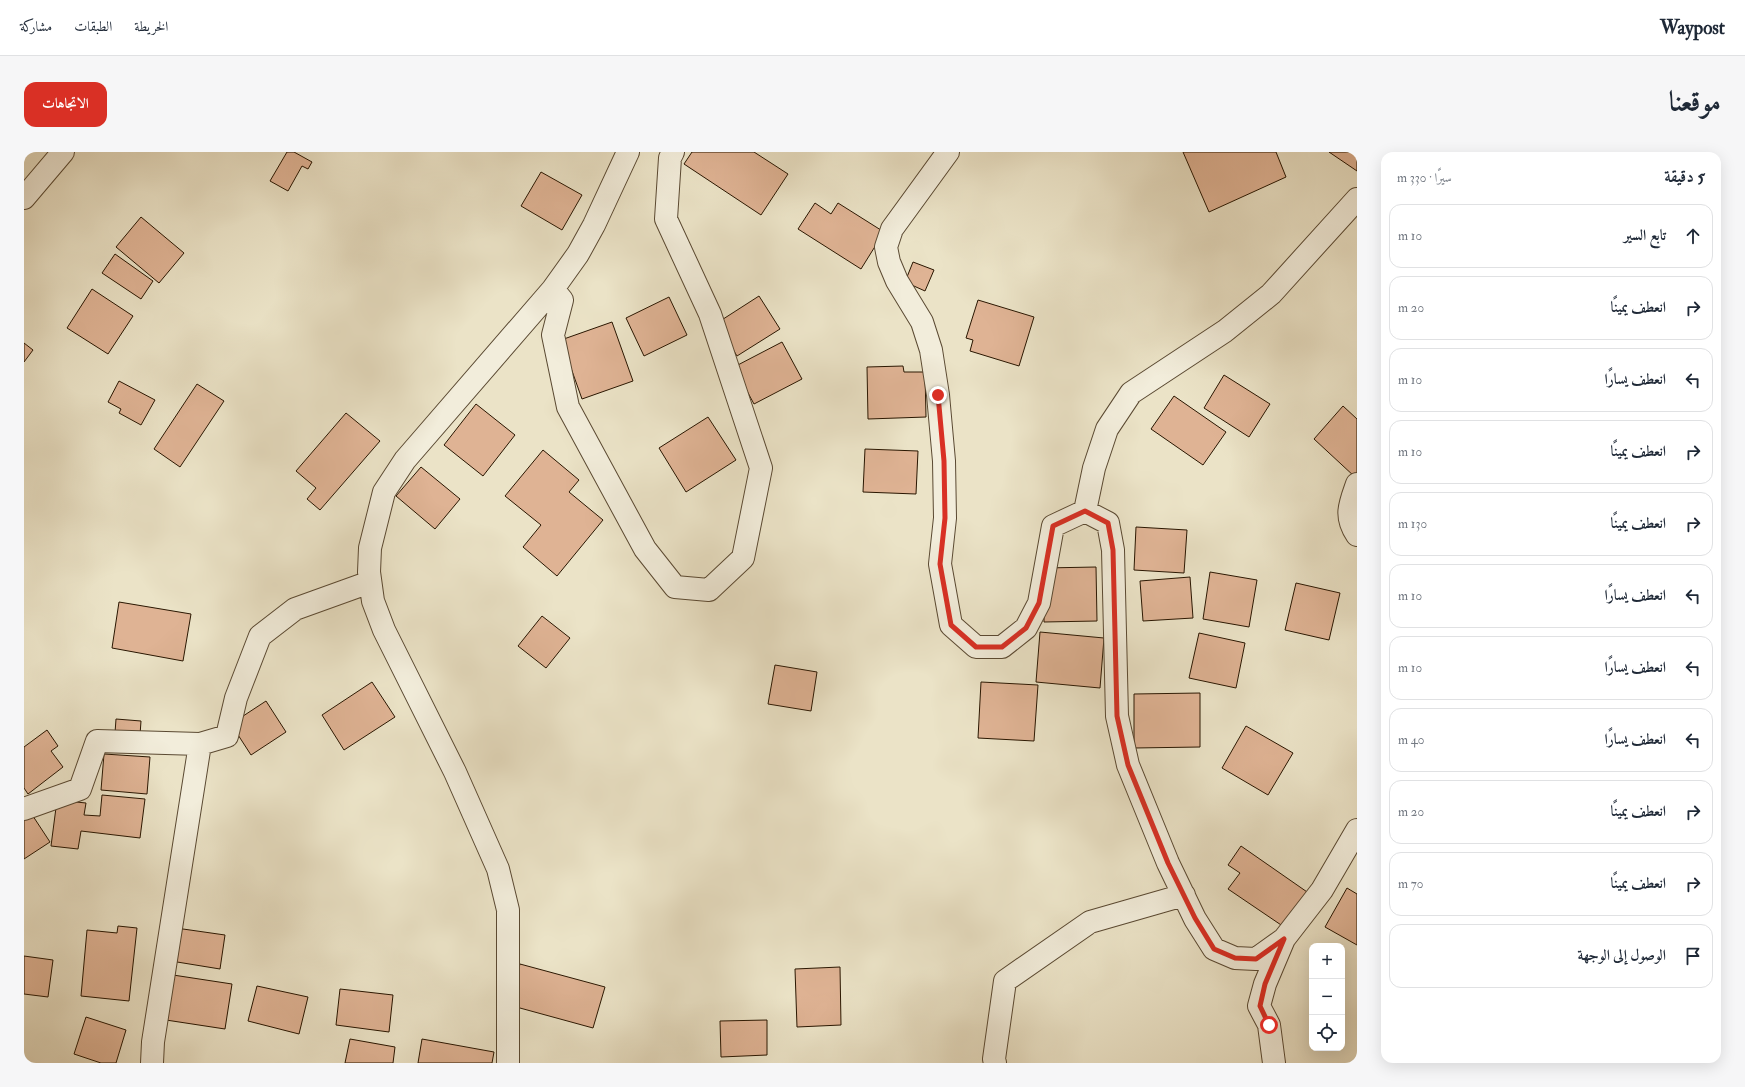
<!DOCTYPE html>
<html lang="ar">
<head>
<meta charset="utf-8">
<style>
  :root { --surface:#fff; --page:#f6f6f7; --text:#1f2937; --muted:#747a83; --line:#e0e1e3; --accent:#d93025 }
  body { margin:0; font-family:"IM FELL Double Pica",Amiri,serif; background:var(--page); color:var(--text); direction:rtl }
  .controls { position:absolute; right:12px; bottom:12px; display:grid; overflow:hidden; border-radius:8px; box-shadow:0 4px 16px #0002 }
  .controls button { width:36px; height:36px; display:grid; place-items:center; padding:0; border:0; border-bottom:1px solid var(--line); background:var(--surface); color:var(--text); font:20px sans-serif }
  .stop { position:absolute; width:12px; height:12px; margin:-9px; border:3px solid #d93025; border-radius:50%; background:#fff }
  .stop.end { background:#d93025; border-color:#fff; box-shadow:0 1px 4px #0008 }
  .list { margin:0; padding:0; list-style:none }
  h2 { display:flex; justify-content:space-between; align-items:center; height:52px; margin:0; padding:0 16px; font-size:17px }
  h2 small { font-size:13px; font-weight:400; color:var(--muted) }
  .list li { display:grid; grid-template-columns:26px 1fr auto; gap:12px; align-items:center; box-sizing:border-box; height:64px; margin:0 8px 8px; padding:0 8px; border:1px solid var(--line); border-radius:12px }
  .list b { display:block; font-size:15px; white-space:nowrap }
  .list em { font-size:13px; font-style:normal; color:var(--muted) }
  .icon { flex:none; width:22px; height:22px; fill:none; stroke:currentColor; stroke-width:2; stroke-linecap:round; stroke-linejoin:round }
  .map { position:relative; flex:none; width:1333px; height:911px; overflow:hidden; direction:ltr; border-radius:12px }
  header { display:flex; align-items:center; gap:24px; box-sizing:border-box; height:56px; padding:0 20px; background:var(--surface); border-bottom:1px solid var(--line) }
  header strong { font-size:19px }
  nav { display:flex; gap:22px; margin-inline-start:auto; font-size:14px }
  .intro { display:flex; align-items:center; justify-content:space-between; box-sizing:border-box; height:96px; padding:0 24px }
  h1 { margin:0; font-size:28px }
  .button { padding:10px 18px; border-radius:12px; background:var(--accent); color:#fff; font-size:14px; font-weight:700 }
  main { display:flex; gap:24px; padding:0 24px }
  aside { flex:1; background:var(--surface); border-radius:12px; box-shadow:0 4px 16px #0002 }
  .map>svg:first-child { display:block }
</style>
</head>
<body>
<header>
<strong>Waypost</strong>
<nav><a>الخريطة</a><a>الطبقات</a><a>مشاركة</a></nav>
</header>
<div class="intro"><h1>موقعنا</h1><a class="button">الاتجاهات</a></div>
<main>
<aside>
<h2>5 دقيقة<small>سيرًا · 330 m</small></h2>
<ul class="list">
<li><svg class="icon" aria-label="ahead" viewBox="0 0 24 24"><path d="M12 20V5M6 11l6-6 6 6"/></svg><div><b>تابع السير</b></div><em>10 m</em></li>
<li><svg class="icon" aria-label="right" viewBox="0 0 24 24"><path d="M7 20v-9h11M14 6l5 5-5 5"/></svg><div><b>انعطف يمينًا</b></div><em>20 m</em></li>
<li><svg class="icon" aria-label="left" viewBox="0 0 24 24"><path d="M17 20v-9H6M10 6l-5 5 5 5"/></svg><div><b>انعطف يسارًا</b></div><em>10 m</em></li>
<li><svg class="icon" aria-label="right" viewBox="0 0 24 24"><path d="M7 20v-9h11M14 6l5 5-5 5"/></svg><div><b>انعطف يمينًا</b></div><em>10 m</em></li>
<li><svg class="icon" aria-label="right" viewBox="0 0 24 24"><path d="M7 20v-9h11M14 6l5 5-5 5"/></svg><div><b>انعطف يمينًا</b></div><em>130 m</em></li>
<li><svg class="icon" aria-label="left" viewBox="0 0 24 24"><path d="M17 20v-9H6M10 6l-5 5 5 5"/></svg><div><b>انعطف يسارًا</b></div><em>10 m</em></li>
<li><svg class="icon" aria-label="left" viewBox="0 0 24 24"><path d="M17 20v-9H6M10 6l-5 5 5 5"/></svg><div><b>انعطف يسارًا</b></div><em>10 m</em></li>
<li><svg class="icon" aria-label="left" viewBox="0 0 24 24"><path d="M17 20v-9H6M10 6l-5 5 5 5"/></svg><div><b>انعطف يسارًا</b></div><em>40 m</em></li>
<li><svg class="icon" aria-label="right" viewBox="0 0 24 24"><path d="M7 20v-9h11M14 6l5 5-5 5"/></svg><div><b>انعطف يمينًا</b></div><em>20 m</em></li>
<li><svg class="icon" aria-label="right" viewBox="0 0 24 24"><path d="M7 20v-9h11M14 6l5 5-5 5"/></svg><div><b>انعطف يمينًا</b></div><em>70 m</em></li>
<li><svg class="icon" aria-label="arrive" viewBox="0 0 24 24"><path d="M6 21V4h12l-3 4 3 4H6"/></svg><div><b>الوصول إلى الوجهة</b></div></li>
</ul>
</aside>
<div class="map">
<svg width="1333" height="911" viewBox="0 0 1333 911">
  <rect width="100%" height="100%" fill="#ebe3c7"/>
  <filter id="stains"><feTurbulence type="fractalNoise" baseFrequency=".005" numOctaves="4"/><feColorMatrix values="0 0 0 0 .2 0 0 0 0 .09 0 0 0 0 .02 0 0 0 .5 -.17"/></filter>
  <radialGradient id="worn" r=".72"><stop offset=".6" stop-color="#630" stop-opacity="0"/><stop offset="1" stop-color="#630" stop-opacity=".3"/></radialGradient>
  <!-- building -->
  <path fill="#dfb394" stroke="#291601" d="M263,0h7l18,10 -4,7 -6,-3 -14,25 -18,-10z
    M668,0h62l34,22 -27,41 -77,-51z
    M1159,0h93l10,25 -77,35z
    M1305,0h28v19z
    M517,20l41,23 -20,35 -41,-24z
    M791,51l16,11 7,-11 46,29 -23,37 -63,-40z
    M117,65l43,36 -25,30 -43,-36z
    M91,102l38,27 -12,18 -39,-26z
    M889,110l21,8 -9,21 -20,-9z
    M68,137l41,27 -25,38 -41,-26z
    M735,144l21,33 -43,27 -20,-33z
    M645,145l18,38 -43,21 -18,-38z
    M954,148l56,17 -15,49 -49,-15 3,-11 -7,-2z
    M588,170l21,59 -51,18 -21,-59z
    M758,190l20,37 -48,25 -20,-37z
    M0,191l9,7 -9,12z
    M879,214l1,6h21l1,45 -58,2 -1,-52z
    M1200,223l46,29 -21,33 -45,-29z
    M95,229l36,19 -14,25 -22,-12 2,-4 -13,-7z
    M173,232l27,17 -44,66 -26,-18z
    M1150,244l52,36 -23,33 -52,-36z
    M452,252l39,31 -32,41 -39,-31z
    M1319,254l14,13v56l-2,2 -41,-38z
    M322,261l34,28 -60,69 -13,-11 9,-11 -20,-17z
    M684,265l28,43 -50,32 -27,-44z
    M841,297l53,2 -2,43 -53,-2z
    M519,298l36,30 -10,12 34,28 -46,56 -34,-29 18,-22 -36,-29z
    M397,315l39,32 -25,30 -39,-33z
    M1112,375l51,3 -3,43 -50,-3z
    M1072,415l1,54 -53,1v-54z
    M1186,420l47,8 -8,47 -46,-8z
    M1166,425l3,41 -50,3 -3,-40z
    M1272,431l44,10 -11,47 -44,-10z
    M95,450l72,12 -8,47 -71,-13z
    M518,464l28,22 -24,30 -28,-22z
    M1016,480l64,6 -4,50 -64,-6z
    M1175,481l46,10 -9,45 -47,-10z
    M751,513l42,7 -6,39 -43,-7z
    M348,530l23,35 -51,33 -22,-35z
    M957,530l57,3 -4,56 -56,-3z
    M1176,541v54l-66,1v-54z
    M242,549l20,31 -35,23 -20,-31z
    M92,567l25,2 -1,14 -25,-2z
    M1222,574l47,27 -25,42 -46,-27z
    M23,578l11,16 -7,5 12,16 -35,27 -4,-6v-41z
    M80,602l46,3 -3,37 -46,-4z
    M78,643l43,4 -5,39 -59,-7 -3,18 -27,-3 6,-46 29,3 -2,12 16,1z
    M3,655l23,35 -26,17v-50z
    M1217,694l69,48 -23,35 -59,-40 12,-16 -12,-8z
    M1323,736l10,6v51l-32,-18z
    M94,774l19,2 -8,73 -48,-5 6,-66 30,3z
    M152,776l49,7 -5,34 -49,-8z
    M0,804l29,4 -5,37 -24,-3z
    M496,812l85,23 -12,41 -84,-23z
    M816,815l1,58 -44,2 -2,-58z
    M149,823l59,9 -7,45 -59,-9z
    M233,834l51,11 -9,37 -51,-13z
    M316,837l53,6 -4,37 -53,-7z
    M62,865l40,13 -10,33h-15l-27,-9z
    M743,868v35l-46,2 -1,-36z
    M326,887l45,8 -2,16h-48z
    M398,887l72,13 -2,11h-74z"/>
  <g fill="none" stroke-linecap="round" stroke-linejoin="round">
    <!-- minor casing -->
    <g stroke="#5a4932" stroke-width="24">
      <path id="minor" d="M924,0l-56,77 -6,18 3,15 8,19 25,41 9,28 7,45 6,66 1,57 -5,46 11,61 25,22h26l24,-19 13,-25 14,-77 32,-15 23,12 5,27 4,166 11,49 40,98 27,56 19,30 21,9 21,1 28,-20 38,-49 35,-60
        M0,46l39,-46
        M529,137l9,11 -9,35 15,72 77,142 30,38 34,3 34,-32 18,-90 -51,-154 -44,-95 4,-61 3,-6
        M1333,332c-7,20 -13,32 0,51
        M1061,359l9,-43 13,-39 24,-36 94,-62 46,-37 86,-95
        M0,657l56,-20 17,-48 103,3 27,-8 9,-38 24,-62 35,-27 75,-27
        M128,911l1,-21 47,-298
        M484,911v-153l-10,-41 -43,-97 -71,-142 -11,-29 -4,-29 1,-24 14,-56 21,-32 148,-171 25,-35 16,-29 34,-73
        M971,911l-1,-4 11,-78 85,-59 94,-27
        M1250,911l-5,-38 -10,-19 6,-22 19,-45"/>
    </g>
    <!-- minor -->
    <use href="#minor" stroke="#f2eddb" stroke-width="22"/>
  </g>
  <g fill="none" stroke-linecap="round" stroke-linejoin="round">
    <!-- route -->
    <path stroke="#d93025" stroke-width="5" d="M914,243l6,66 1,57 -5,46 11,61 25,22h26l24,-19 13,-25 14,-77 32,-15 23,12 5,27 4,166 11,49 40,98 27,55 19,31 21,9 21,1 28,-20 -19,45 -5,22 9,19"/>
  </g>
  <rect width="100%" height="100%" filter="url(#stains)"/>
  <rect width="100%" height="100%" fill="url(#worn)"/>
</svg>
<div class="controls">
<button>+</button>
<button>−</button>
<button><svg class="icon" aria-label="locate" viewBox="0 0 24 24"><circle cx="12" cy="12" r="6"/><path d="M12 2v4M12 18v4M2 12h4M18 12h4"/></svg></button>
</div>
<div class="stop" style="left:1245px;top:873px"></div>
<div class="stop end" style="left:914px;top:243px"></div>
</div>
</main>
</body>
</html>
